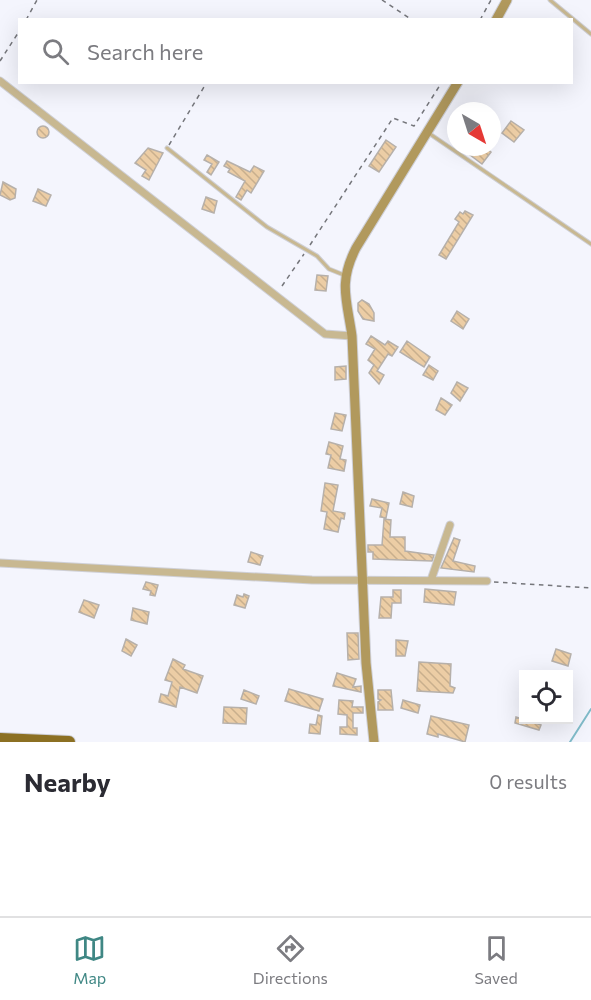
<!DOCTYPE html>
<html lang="en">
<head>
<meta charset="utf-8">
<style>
  :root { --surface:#fff; --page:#f7f7f7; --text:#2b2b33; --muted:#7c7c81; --line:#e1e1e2; --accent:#3f8784 }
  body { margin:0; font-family:Commissioner,sans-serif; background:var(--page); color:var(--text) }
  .controls { position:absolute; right:18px; bottom:18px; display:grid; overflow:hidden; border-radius:0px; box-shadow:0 6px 24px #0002 }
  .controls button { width:54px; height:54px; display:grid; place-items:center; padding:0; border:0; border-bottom:2px solid var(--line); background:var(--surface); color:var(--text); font:30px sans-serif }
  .compass { position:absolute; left:447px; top:102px; width:54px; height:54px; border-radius:50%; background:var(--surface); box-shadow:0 6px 24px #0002; rotate:141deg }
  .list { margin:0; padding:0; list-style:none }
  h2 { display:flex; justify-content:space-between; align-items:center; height:78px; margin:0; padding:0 24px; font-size:26px }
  h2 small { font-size:20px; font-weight:400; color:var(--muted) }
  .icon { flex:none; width:33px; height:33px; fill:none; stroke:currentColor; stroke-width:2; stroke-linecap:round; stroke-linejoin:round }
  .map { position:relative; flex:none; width:591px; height:742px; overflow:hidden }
  .search { position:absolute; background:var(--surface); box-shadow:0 6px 24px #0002; left:18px; right:18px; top:18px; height:66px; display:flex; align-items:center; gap:15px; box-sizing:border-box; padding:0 21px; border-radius:0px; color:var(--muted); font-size:22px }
  .sheet { height:174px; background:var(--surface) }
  nav { display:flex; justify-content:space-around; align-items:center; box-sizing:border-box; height:84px; border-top:2px solid var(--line); background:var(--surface); font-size:16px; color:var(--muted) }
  nav a { display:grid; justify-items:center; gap:3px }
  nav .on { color:var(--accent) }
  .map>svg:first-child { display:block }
</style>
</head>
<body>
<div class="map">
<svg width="591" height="742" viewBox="0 0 591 742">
  <defs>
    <pattern id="building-back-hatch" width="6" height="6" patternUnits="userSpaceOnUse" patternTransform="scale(1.5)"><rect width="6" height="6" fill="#eccda5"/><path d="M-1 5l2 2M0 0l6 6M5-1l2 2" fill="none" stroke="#c9af8d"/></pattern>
  </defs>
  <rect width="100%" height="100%" fill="#f4f5fd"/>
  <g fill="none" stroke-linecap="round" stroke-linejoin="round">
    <!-- stream -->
    <path stroke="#81bcca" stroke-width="2" d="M570,742l21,-33"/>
  </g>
  <!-- building -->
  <path fill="url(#building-back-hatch)" stroke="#b6b0aa" stroke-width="1.5" d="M511,121l13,9 -10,12 -12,-9z
    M37 132a6 6 0 1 1 12 0a6 6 0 1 1-12 0Z
    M386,140l10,7 -17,25 -10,-6z
    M477,147h8l6,5 -9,12 -12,-9z
    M148,148l15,5 -14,27 -7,-4 4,-6 -11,-7z
    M207,155l12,7 -8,13 -4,-3 5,-8 -8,-4z
    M227,161l23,11 4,-6 10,5 -13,22 -4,-3 -6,10 -5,-3 9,-16 -17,-9 2,-3 -6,-3z
    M3,182l13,7 -1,9 -5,2 -10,-5z
    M38,189l13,6 -5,11 -13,-5z
    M206,197l11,4 -3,12 -12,-4z
    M465,211l8,4 -27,44 -7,-4 20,-33 -4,-3 5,-7 3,2z
    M317,275l11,1 -2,15 -11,-1z
    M362,300l7,4 5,9v8l-11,-2 -5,-8v-8z
    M457,311l12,8 -6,10 -12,-8z
    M371,336l14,9 3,-4 10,6 -6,9 -4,-2 -11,17 7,4 -5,9 -10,-11 5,-8 -6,-5 7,-11 -9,-5z
    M407,341l23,16 -6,10 -24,-15z
    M429,365l9,6 -5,9 -10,-5z
    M346,366v13l-11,1v-13z
    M457,382l11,6 -8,13 -9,-8z
    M441,398l11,7 -7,10 -9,-5z
    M335,413l11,2 -4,16 -11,-2z
    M329,442l14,4 -3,13 6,1 -2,11 -16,-3 3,-13 -5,-1z
    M325,483l13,2 -5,26 12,2 -1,6 -3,-1 -3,14 -14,-3 3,-17 -6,-1z
    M403,492l11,4 -2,11 -12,-3z
    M372,499l17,4 -3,15 -6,-1 2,-9 -12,-2z
    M384,519l7,1 -1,17h15v14l29,4 -2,6 -59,-2v-7h-5v-7h14z
    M454,538l6,2 -7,21 22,5 -1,6 -33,-4z
    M251,552l12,4 -3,9 -12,-3z
    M146,582l12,3 -3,11 -5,-1 1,-4 -8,-2z
    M425,589l31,3 -2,13 -30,-3z
    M393,590h8v13h-9l-1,15h-12l2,-21h12z
    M244,594l5,2 -4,12 -11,-3 3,-10 6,2z
    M84,600l15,5 -5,13 -15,-6z
    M133,608l16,4 -2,12 -16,-4z
    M347,633h11l1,26 -11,1z
    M126,639l11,6 -6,11 -9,-5z
    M396,640l12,1 -3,15h-9z
    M556,649l15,5 -3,12 -16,-5z
    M173,659l12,6 -2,4 20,7 -6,17 -17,-6 -4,20 -17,-5 2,-8 7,2 4,-14 -7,-2z
    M419,662l32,2 -1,22 5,2 -2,5 -36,-2z
    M337,673l19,6 -3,8 8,-1v6l-28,-6z
    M289,689l34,10 -4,12 -34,-10z
    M244,690l15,6 -3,8 -15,-5z
    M378,690h13l2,20h-15v-8l3,-2 -3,-1z
    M339,700l14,1 -1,6h11v6h-10v15h4v7l-17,-1v-7h7v-12l-9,-1z
    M403,700l17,5 -2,8 -17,-5z
    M224,707l23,1 -1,16 -23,-1z
    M318,715l4,1 -2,18 -11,-1 1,-9 6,1z
    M431,716l38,9 -4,17 -27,-8v3l-11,-3z
    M516,717l25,8 -2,5 -24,-7z"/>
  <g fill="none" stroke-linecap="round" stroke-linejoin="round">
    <!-- lane casing -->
    <g stroke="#cfd0d7" stroke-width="5">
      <path id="lane" d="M550,0l41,34
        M430,134l161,110
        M167,148l100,79 50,29 12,13 15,6"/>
    </g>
    <!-- street casing -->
    <g stroke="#cfd0d7" stroke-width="9">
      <path id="street" d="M0,81l325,253 27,2
        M0,563l312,17 175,1
        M431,580l19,-55"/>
    </g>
    <!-- secondary casing -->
    <g stroke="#cfd0d7" stroke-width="11">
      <path id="secondary" d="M496,20l11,-20
        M374,742l-8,-79 -14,-327c-5,-36 -14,-53 4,-88l102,-166"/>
    </g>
    <!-- highway casing -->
    <g stroke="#cfd0d7" stroke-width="14">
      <path id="highway" d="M0,739l69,3"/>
    </g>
    <!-- path -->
    <path stroke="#75767b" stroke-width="1.5" stroke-dasharray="4.5 4.5" stroke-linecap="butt" d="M382,0l30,20
      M26,20l11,-20
      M480,20l11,-20
      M0,61l20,-31
      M169,145l38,-63
      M310,245l83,-127 21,8 28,-44
      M282,286l22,-32
      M494,582l97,6"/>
    <!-- lane -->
    <use href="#lane" stroke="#c8b891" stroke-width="3"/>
    <!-- street -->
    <use href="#street" stroke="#c8b891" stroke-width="7"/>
    <!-- secondary -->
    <use href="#secondary" stroke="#b1995d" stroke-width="9"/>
    <!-- highway -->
    <use href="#highway" stroke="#8c7023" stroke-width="12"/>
  </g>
</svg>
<div class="controls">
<button><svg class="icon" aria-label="locate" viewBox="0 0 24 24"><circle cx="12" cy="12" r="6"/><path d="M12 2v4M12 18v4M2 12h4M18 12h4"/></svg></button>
</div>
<svg class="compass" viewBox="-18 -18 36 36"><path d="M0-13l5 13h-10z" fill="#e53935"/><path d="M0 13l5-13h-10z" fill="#7c7c81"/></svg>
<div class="search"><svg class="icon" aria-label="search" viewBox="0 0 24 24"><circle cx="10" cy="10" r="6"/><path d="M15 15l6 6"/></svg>Search here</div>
</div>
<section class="sheet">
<h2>Nearby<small>0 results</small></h2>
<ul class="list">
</ul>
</section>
<nav>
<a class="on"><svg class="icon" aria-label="map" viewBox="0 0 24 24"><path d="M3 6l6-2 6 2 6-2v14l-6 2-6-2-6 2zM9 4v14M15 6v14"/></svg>Map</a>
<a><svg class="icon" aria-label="directions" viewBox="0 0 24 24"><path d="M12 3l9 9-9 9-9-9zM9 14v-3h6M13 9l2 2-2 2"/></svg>Directions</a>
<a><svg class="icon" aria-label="saved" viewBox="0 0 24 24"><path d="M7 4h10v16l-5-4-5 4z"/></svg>Saved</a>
</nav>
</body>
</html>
